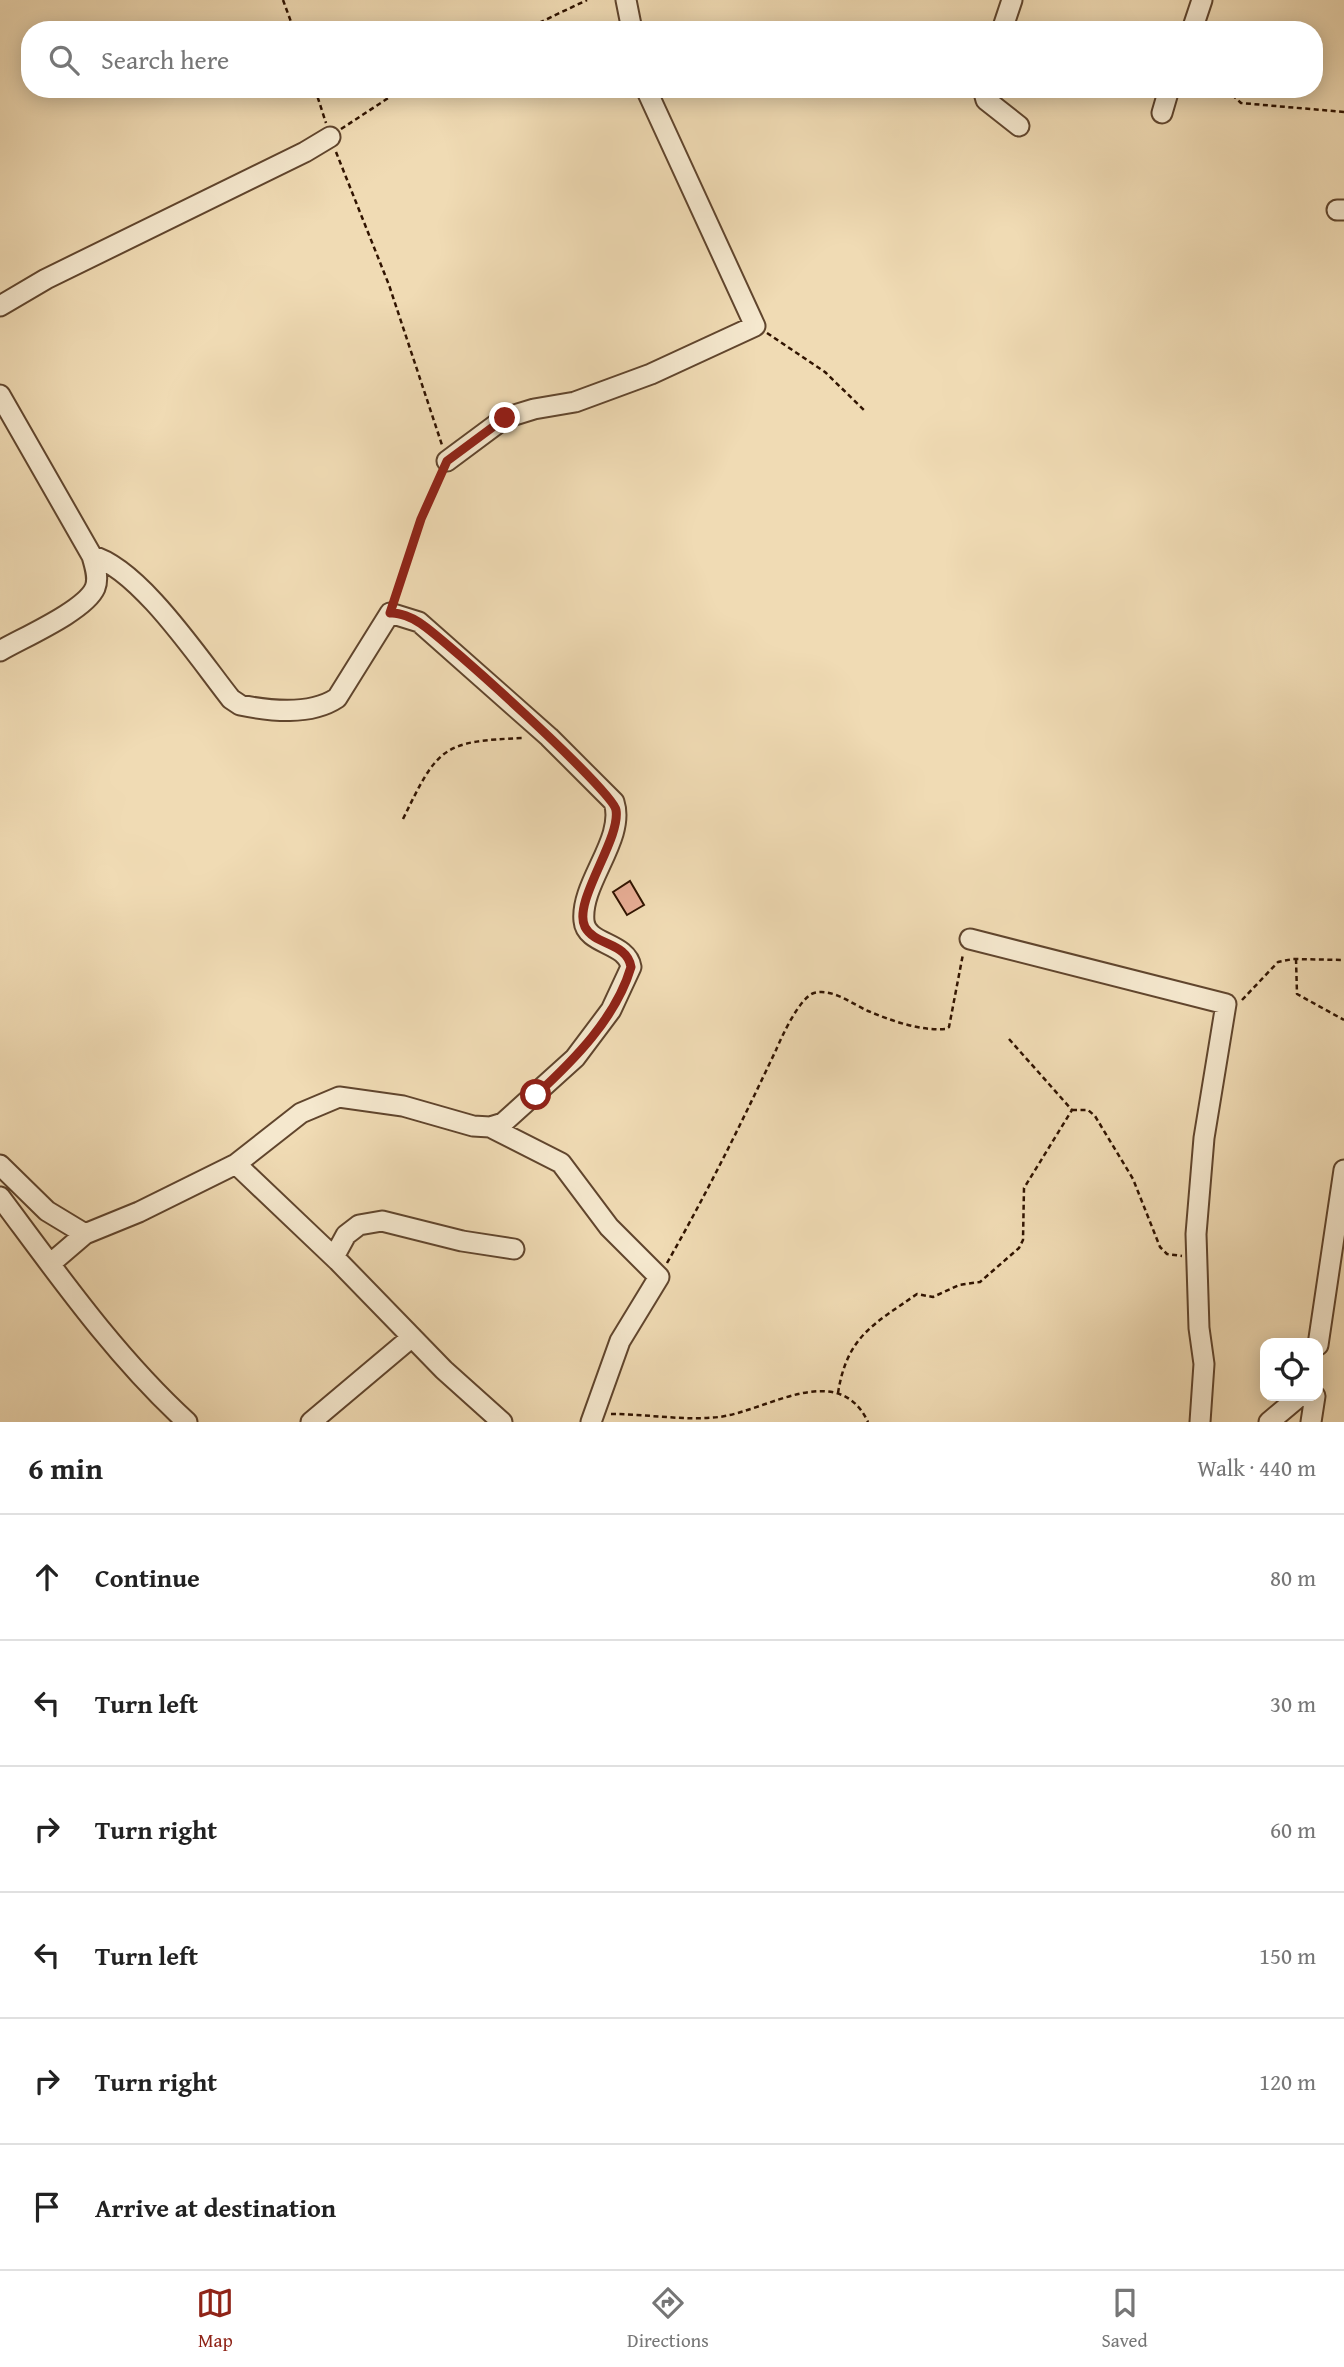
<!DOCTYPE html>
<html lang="en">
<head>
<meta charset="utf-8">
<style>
  :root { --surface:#fff; --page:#f6f6f6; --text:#222; --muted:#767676; --line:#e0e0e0; --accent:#8f2418 }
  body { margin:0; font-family:"Gentium Book Plus",serif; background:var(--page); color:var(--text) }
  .controls { position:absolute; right:21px; bottom:21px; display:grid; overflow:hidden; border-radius:14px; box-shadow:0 4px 18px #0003 }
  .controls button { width:63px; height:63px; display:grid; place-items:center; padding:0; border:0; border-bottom:2px solid var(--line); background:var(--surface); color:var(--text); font:35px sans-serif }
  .stop { position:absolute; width:21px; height:21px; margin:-16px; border:5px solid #8f2418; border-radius:50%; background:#fff }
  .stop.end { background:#8f2418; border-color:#fff; box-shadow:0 2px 7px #0008 }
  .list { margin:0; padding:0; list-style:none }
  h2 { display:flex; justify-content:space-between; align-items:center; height:91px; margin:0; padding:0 28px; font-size:30px }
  h2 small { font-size:23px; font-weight:400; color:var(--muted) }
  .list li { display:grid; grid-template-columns:46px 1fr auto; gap:21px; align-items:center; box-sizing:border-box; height:126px; padding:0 28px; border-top:2px solid var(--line) }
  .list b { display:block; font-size:26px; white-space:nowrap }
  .list em { font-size:23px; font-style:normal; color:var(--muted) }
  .icon { flex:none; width:38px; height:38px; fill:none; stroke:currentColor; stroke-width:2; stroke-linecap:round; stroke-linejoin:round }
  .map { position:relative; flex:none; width:1344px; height:1422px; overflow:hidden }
  .search { position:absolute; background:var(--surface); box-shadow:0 4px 18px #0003; left:21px; right:21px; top:21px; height:77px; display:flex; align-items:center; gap:18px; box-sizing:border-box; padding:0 24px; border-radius:28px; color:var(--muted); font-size:26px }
  .sheet { height:847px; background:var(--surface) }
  nav { display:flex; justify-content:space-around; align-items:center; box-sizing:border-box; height:98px; border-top:2px solid var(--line); background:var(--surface); font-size:19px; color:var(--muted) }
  nav a { display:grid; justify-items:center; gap:4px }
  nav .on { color:var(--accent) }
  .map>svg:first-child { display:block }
</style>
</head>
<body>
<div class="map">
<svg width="1344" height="1422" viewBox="0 0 1344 1422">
  <rect width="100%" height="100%" fill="#f0dbb4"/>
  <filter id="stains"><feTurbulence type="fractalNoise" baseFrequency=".00286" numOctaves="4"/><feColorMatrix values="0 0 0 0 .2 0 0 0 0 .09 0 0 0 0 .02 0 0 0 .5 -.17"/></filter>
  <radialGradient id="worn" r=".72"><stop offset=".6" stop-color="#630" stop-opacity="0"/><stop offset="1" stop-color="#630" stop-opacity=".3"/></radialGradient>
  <!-- building -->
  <path fill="#e7ad95" stroke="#301300" stroke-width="2" d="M630,881l14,24 -17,10 -14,-23z"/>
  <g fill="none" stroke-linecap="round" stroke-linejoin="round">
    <!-- minor casing -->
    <g stroke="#60452d" stroke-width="23">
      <path id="minor" d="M626,0l6,30
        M1002,30l10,-30
        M1192,30l10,-30
        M983,89l3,11 33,26
        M1162,113l7,-24
        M1337,210h7
        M0,306l46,-27 259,-127 25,-15
        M0,395l92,161c3,11 7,22 3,32 -10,23 -73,50 -95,63
        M447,461l58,-43 29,-9 41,-7 76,-28 104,-48 -109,-237
        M970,939l256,65 -22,134 -8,96 3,94 5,36 -4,58
        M490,1127l71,36 48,64 50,50 -39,64 -29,81
        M236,1164l102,97 106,109 58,52
        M0,1165l47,46 38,23 54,-22 97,-48 65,-51 38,-16 64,9 70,20 17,1 13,-4 72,-65 36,-48 20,-43c-4,-25 -45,-22 -47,-46 -4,-38 42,-82 30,-119l-65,-65 -130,-115 -29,-9 -53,85c-27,18 -67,13 -97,7l-9,-6c-31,-39 -92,-131 -139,-143
        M0,1197c59,79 115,159 187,225
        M334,1257l12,-22 13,-10 23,-4 80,20 52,8
        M50,1264l35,-30
        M1318,1345l26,-175
        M311,1422l101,-85
        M1269,1422l31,-26
        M1311,1422l4,-26"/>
    </g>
    <!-- path -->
    <path stroke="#301300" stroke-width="2.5" stroke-dasharray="5 3.5" stroke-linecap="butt" d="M283,0l11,30
      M524,30l63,-30
      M315,89l11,34
      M1226,89l15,14 103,9
      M341,129l61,-40
      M336,152l53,133 53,160
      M767,333l58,39 40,39
      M394,599l27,-80 20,-45
      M403,819c35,-72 39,-78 121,-81
      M1296,959l1,35 47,26
      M1242,1000l36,-38 15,-3 51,1
      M1009,1039l63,71
      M1072,1110h16l7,6 38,63 27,68 7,7 15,2
      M667,1263c40,-70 75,-141 109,-213 6,-14 24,-53 38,-57 19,-5 38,11 54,18 24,10 52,20 78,18l3,-2 14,-73
      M838,1393c9,-57 36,-69 79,-99l16,3 26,-12 21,-3 39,-34 4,-8 1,-52 48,-78
      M611,1414c36,0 73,7 108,3 48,-6 119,-58 149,5"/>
    <!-- minor -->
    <use href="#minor" stroke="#f5e8ce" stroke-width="19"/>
  </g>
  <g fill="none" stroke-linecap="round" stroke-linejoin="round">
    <!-- route -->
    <path stroke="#8f2418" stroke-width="9" d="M505,418l-58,43 -26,58 -31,94c9,-1 23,5 30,10 26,17 193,168 196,187 5,29 -44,92 -31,117 10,19 42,15 46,40 -15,51 -57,93 -95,128"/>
  </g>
  <rect width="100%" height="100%" filter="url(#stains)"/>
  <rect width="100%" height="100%" fill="url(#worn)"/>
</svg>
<div class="controls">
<button><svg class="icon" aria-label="locate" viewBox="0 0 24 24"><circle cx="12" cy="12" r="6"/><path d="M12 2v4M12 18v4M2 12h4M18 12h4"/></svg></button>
</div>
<div class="stop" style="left:536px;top:1095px"></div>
<div class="stop end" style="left:505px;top:418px"></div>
<div class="search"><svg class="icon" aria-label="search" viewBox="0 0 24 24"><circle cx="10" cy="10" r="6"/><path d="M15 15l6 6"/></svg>Search here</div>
</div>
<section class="sheet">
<h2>6 min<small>Walk · 440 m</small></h2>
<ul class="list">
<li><svg class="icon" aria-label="ahead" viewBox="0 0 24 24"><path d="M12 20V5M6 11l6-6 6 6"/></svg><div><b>Continue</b></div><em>80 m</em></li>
<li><svg class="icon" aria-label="left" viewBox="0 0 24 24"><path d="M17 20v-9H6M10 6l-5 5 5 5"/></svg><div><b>Turn left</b></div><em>30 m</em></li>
<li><svg class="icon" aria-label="right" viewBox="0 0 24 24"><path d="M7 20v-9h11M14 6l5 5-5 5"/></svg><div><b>Turn right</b></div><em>60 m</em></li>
<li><svg class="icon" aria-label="left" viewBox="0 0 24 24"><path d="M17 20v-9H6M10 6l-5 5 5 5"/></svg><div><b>Turn left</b></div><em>150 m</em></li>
<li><svg class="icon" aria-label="right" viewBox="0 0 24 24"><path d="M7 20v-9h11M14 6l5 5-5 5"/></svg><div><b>Turn right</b></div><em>120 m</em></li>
<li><svg class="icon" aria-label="arrive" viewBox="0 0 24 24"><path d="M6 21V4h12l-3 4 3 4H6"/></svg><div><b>Arrive at destination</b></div></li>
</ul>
</section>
<nav>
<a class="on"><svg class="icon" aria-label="map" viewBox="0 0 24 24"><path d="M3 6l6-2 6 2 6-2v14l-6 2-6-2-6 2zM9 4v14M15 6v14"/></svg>Map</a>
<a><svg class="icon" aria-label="directions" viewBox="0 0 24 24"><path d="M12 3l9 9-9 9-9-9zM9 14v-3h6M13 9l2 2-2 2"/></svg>Directions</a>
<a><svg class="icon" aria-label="saved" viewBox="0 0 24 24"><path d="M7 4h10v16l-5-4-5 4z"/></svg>Saved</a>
</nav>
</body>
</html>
